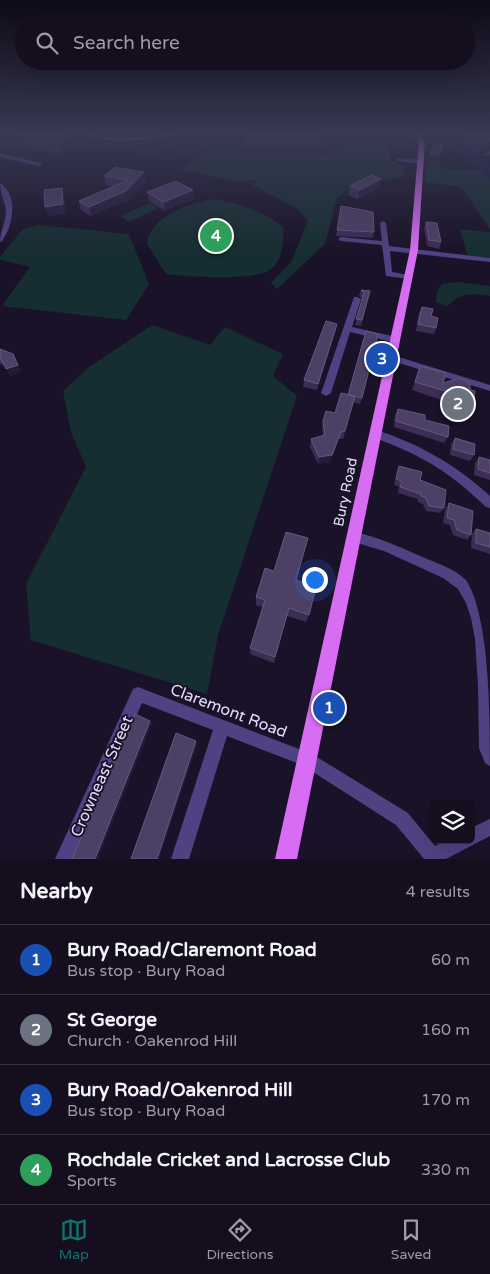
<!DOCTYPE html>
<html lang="en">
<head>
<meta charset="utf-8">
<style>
  :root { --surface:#140e1e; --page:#211c2b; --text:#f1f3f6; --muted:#9d9ca4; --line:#332e3c; --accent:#0f766e }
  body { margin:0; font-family:"Varela Round",sans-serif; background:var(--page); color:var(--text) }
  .controls { position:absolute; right:15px; bottom:15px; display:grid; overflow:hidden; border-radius:8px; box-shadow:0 5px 20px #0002 }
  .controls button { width:45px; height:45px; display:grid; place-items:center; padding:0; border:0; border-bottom:1px solid var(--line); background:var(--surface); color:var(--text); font:25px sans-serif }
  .you { position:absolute; left:314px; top:579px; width:18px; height:18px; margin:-12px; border:4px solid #fff; border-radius:50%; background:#1a73e8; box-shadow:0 0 0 8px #1a73e833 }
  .badge { display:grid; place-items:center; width:32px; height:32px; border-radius:50%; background:var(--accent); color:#fff; font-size:16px; font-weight:700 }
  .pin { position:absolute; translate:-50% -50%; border:2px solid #fff; box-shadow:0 1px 5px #0006 }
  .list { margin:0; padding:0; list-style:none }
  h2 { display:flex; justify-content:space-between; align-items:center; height:65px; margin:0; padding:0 20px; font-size:21px }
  h2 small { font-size:16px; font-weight:400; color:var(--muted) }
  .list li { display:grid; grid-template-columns:32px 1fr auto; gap:15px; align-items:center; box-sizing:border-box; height:70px; padding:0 20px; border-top:1px solid var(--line) }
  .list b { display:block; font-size:19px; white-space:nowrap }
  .list p { margin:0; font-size:16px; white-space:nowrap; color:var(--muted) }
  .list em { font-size:16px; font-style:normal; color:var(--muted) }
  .icon { flex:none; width:28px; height:28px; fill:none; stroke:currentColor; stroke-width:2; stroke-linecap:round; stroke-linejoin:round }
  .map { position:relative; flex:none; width:490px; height:859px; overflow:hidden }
  .search { position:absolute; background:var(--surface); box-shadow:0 5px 20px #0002; left:15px; right:15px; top:15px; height:55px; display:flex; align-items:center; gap:12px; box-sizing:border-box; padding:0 18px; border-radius:28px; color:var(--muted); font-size:19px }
  .sheet { height:345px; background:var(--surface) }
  nav { display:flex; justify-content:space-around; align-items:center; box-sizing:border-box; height:70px; border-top:1px solid var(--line); background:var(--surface); font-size:14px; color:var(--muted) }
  nav a { display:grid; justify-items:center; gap:2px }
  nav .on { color:var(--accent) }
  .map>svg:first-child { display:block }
</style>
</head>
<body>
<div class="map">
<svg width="490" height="859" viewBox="0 0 490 859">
  <rect width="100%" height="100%" fill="#1a1228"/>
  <!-- green -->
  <path fill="#162e31" d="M338,133l48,8 5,19 12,5 1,12 -46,6 -21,15 -12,46 -48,45 -6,-6 20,-21 17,-41 -11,-13 -47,-24 12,-4 -26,2 -55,-13 36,-24 35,8 56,-3 20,6 12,-9z
    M438,160l4,9 38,2 10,9v49l-29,-42 -36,-5 3,-21z
    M213,199c26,4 50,12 70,28 1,14 0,34 -13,43 -15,11 -85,7 -104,4l-19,-30c4,-29 41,-40 66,-45z
    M150,203l8,5 -29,14 -9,-6z
    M38,225l91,9 20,50 -23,36 -124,-14 28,-39 -30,-7v-3l23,-28z
    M460,229l30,3v27l-23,-4z
    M459,282l31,4v10c-18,-3 -31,-4 -43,11l-11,-5 1,-11 5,-7z
    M152,325l58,20 15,-18 58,27 -10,22 24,20 -79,239 -11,59 -176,-54 -5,-56 60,-117 -15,-35 -8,-41 26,-24z"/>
  <!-- water -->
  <path fill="#101a44" d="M479,155l11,10v15l-24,-24z"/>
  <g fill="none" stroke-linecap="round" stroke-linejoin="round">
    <!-- river -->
    <path fill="#101a44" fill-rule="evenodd" d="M111,133c22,0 35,22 58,21 22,-1 37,-21 59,-21 -7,6 -16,11 -24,15 -33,18 -66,14 -93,-15z
      M462,133h10l-7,8 2,7 23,18v8l-32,-23 -3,-10z"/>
    <!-- minor -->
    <path fill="#4f4282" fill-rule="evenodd" d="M490,151v4l-4,1 -3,-2z
      M0,153l41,10 1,1 -3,2 -39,-9z
      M399,158l22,2 3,2 -3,2 -24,-3 -1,-1z
      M0,183c19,12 13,43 2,58l-2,1c0,-11 6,-20 6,-31 -1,-10 -6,-18 -6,-28z
      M383,221l3,2 3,23 101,12v4l-100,-11 2,21 17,3 4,2 -4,2 -23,-3 -4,-31 -41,-4 -3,-2 3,-2 41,4 -2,-18z
      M354,297h3l4,2 -9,28 44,10 4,3 -4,3 -46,-11 -19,61 -5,3 -5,-3z
      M392,355l98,30v6l-101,-31 -1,-2z
      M376,430c44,14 80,35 114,66v12l-4,-1c-36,-35 -66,-53 -114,-70l-1,-3 1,-3z
      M354,532c25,5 48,16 71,26 14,6 30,11 41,22 24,37 24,137 24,186l-5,-3 -6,-15 -1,-62 -3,-47 -4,-21 -5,-15 -8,-14 -15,-11 -59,-27 -34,-10 -2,-4 2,-4z
      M138,687l174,67 96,59 27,33 12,-6h24v-12l19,-9v17l-44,23h-22l-28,-34 -94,-60 -75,-29 -38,123h-18l42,-129 -71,-27 -69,156h-18l78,-170z"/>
    <!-- major -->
    <path fill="#d66df2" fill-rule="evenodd" d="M75,133c16,0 32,6 47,5 24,-1 48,-5 72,-5l-74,9z
      M412,133h7l6,8 -7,109 -121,609h-22l135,-609 9,-109z"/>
  </g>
  <!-- wall -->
  <path fill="#3b2d54" d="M244,133h77v4l-2,1 -1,9h-73z
    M462,133h28v15l-3,1 -9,5 -18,-13z
    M17,135l58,9 -15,10 -39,-8z
    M444,145l-5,11 -11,1 2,-4z
    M144,172l2,9 -18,19 -37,16 -10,-6 -2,-9 34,-15 -7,-1 -2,-9z
    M381,179l-2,9 -21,11 -10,-4 2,-9z
    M147,192l47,7 -29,12 -16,-10z
    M341,206l33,26 -1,6 -37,-2z
    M426,222l15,20 -2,7 -12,-3 -3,-18z
    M361,290l9,1 -9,35 -6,-1 7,-26 -3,-3z
    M422,307l9,9 5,12 -2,6 -18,-3 3,-18z
    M337,324l-1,6 -19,60 -14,-3 1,-7z
    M0,349l16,12 5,10 -11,5 -6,-11 -4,-1z
    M420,366l23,17 31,17 -5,9 -3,-1 -1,6 -5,8 -16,-5 3,-15 -35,-12z
    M341,393l21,5 -2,6 -7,-2 -10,37h-4l-9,23 -12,2 -8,-17 1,-8 12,-3 -1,-8 1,-7 12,-8z
    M398,409l27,11 23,17 -4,6 -50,-16 1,-12z
    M455,438l19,17 -4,6 -20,-6 1,-11z
    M479,457l11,3v20l-16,-5 1,-12z
    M399,466l21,14 24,28 -4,5 -14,-2 -3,-7 -5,-2v-3l-20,-6 1,-6 -5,-2 3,-14z
    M449,503l22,32 -4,5 -14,-5 -3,-10 -7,-2 2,-14z
    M476,529l14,4v21l-19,-6 1,-14z
    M296,580l13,35 -3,7 -19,-6 -13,47 -24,-9v-6l13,-41 -7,-2v-8z"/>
  <!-- shaded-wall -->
  <path fill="#261a3b" d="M72,133l3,11 -15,10 -3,-11z
    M316,133h5v4l-4,2z
    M490,141v7l-3,1 -9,5 3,-9z
    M144,172l2,9 -18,19 -37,16 -2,-9z
    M381,179l-2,9 -21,11 2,-9z
    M62,188l2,9 2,17 -18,2 -3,-9z
    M193,190l1,9 -29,12 -1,-9z
    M337,324l-1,6 -19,60 1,-6z
    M13,354l8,17 -11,5 -4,-7z
    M341,432l-2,7 -9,23 -12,2 1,-7z
    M150,721l3,1 -55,137h-3z
    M196,741l2,1 -39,117h-2z"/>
  <!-- building -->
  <path fill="#4d4066" stroke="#65587d" d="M20,133h52l-15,10 -40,-8z
    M245,133h72l2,6h-74z
    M463,133h27v8l-9,4z
    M435,144l9,1 -4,7 -10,1z
    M115,167l29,5 -18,19 -37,16 -10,-6 49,-21 -24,-4z
    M371,175l10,4 -21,11 -10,-4z
    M176,181l17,9 -29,12 -17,-10z
    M62,188l1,16 -18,3 -1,-17z
    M341,206l32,6 1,20 -37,-2z
    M426,222l11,1 4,19 -12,-2z
    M361,290l9,1 -8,29 -6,-1 8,-26z
    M422,307l11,2 -2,7 7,2 -2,10 -18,-4z
    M326,321l11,3 -19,60 -14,-4z
    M366,331l12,3 -16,64 -14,-3z
    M0,349l13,5 5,11 -12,4 -5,-10h-1z
    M420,366l26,7 -3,10 17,-5 9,5 2,7 4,1 -1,9 -7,-1 -2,15 -17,-5 4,-16 -37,-11z
    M341,393l14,3 -10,35 -4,1 -9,23 -13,2 -8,-18 14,-4 -2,-14 3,-10 9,2z
    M398,409l27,6v5l24,6 -1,11 -52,-16z
    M455,438l20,6 -1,11 -21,-6z
    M479,457l11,3v13l-12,-4z
    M399,466l23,6 -2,8 26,10 -2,18 -15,-2 -3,-8 -5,-2v-2l-21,-7 2,-6 -6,-2z
    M449,503l24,8 -2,24 -14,-5 -3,-10 -7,-2z
    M476,529l14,4v14l-14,-4z
    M286,532l22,6 -12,42 20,7 -7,28 -20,-7 -14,49 -25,-9 15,-48 -9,-3 9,-29 9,3z
    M135,714l15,7 -55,138h-23z
    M176,733l20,8 -39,118h-26z"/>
  <!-- sky -->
  <linearGradient id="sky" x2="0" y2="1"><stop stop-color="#0e0a16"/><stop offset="0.53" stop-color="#383953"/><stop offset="1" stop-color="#383953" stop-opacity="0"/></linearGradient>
  <rect width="490" height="253" fill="url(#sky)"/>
  <g text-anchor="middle" stroke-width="4" stroke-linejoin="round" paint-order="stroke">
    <!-- street labels -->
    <g font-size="14" fill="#e5dcfc" stroke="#1a1228">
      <text transform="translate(345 492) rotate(-78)" y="5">Bury Road</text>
    </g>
    <!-- near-street labels -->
    <g font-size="16" fill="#e5dcfc" stroke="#1a1228">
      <text transform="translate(229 710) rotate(21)" y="6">Claremont Road</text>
      <text transform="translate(101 776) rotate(-66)" y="6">Crowneast Street</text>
    </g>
  </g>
</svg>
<div class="controls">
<button><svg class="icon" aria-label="layers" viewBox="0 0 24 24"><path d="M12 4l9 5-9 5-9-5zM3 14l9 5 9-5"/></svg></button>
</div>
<div class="you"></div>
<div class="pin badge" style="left:329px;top:708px;background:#1a4fb4">1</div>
<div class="pin badge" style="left:458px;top:404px;background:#6b7280">2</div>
<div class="pin badge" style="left:382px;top:359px;background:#1a4fb4">3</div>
<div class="pin badge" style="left:216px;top:236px;background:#2e9e5b">4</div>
<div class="search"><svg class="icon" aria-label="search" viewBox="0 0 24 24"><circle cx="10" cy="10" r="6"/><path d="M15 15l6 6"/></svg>Search here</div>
</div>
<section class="sheet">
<h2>Nearby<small>4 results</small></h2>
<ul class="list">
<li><span class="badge" style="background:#1a4fb4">1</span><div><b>Bury Road/Claremont Road</b><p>Bus stop · Bury Road</p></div><em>60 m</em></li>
<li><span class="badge" style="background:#6b7280">2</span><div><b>St George</b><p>Church · Oakenrod Hill</p></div><em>160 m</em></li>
<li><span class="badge" style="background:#1a4fb4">3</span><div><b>Bury Road/Oakenrod Hill</b><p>Bus stop · Bury Road</p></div><em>170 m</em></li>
<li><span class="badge" style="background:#2e9e5b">4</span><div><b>Rochdale Cricket and Lacrosse Club</b><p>Sports</p></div><em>330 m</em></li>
</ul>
</section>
<nav>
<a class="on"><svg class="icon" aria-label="map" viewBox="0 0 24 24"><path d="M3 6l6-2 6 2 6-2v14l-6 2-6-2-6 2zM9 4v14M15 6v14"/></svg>Map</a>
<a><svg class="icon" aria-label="directions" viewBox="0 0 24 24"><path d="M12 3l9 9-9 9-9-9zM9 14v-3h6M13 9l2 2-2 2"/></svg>Directions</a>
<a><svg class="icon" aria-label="saved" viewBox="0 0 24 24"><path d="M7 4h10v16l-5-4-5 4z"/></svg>Saved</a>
</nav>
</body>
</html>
